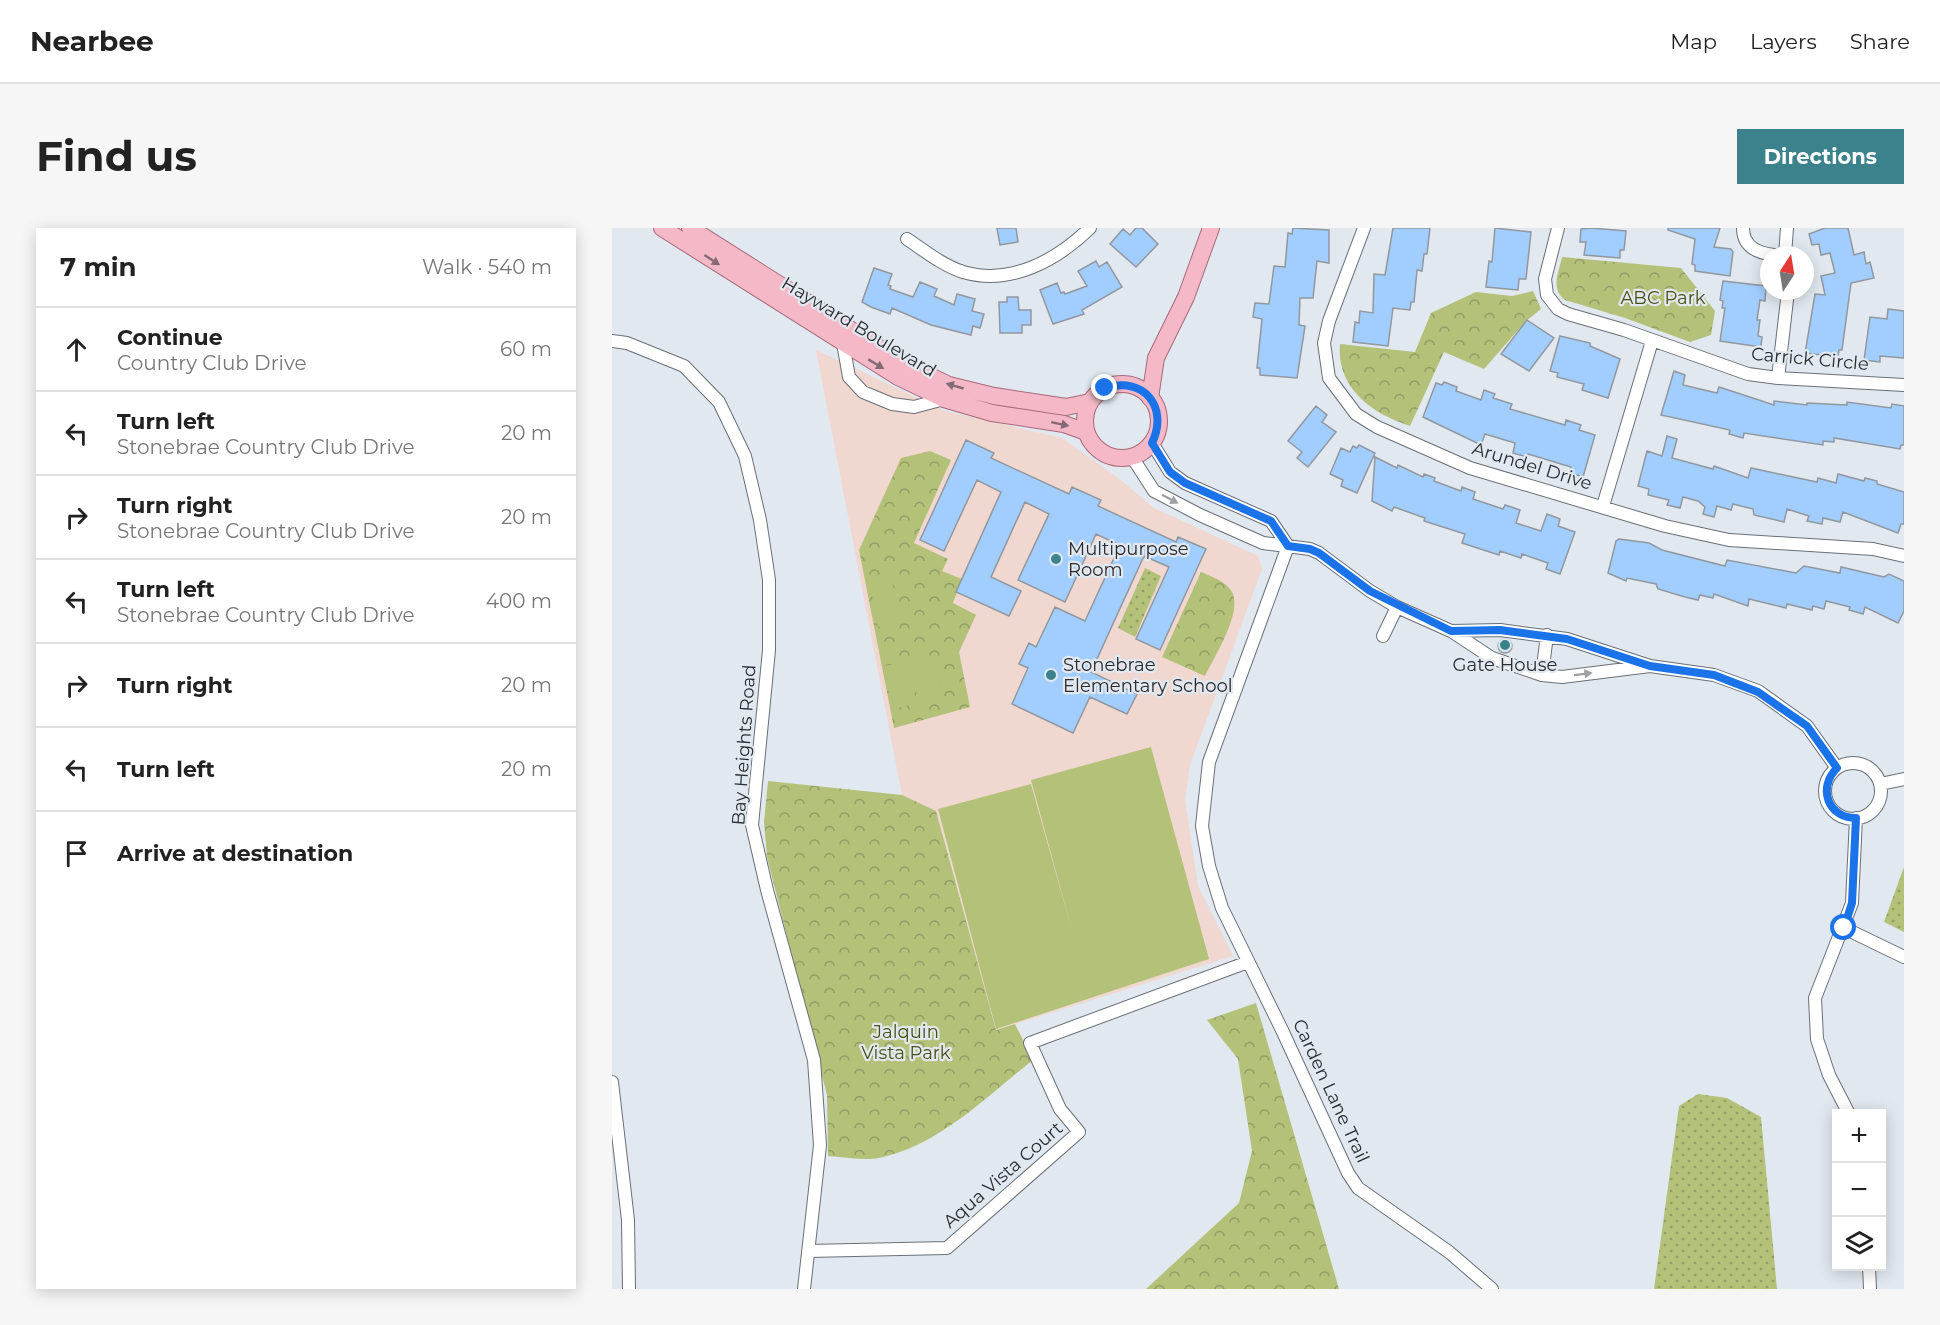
<!DOCTYPE html>
<html lang="en">
<head>
<meta charset="utf-8">
<style>
  :root { --surface:#fff; --page:#f6f6f6; --text:#222; --muted:#767676; --line:#e0e0e0; --accent:#3b828c }
  body { margin:0; font-family:Montserrat,sans-serif; background:var(--page); color:var(--text) }
  .controls { position:absolute; right:18px; bottom:18px; display:grid; overflow:hidden; border-radius:0px; box-shadow:0 3px 15px #0003 }
  .controls button { width:54px; height:54px; display:grid; place-items:center; padding:0; border:0; border-bottom:2px solid var(--line); background:var(--surface); color:var(--text); font:30px sans-serif }
  .compass { position:absolute; left:1148px; top:18px; width:54px; height:54px; border-radius:50%; background:var(--surface); box-shadow:0 3px 15px #0003; rotate:12deg }
  .stop { position:absolute; width:18px; height:18px; margin:-14px; border:4px solid #1a73e8; border-radius:50%; background:#fff }
  .stop.end { background:#1a73e8; border-color:#fff; box-shadow:0 2px 6px #0008 }
  .list { margin:0; padding:0; list-style:none }
  h2 { display:flex; justify-content:space-between; align-items:center; height:78px; margin:0; padding:0 24px; font-size:26px }
  h2 small { font-size:20px; font-weight:400; color:var(--muted) }
  .list li { display:grid; grid-template-columns:39px 1fr auto; gap:18px; align-items:center; box-sizing:border-box; height:84px; padding:0 24px; border-top:2px solid var(--line) }
  .list b { display:block; font-size:22px; white-space:nowrap }
  .list p { margin:0; font-size:20px; white-space:nowrap; color:var(--muted) }
  .list em { font-size:20px; font-style:normal; color:var(--muted) }
  .icon { flex:none; width:33px; height:33px; fill:none; stroke:currentColor; stroke-width:2; stroke-linecap:round; stroke-linejoin:round }
  .map { position:relative; flex:none; width:1292px; height:1061px; overflow:hidden; border-radius:0px }
  header { display:flex; align-items:center; gap:36px; box-sizing:border-box; height:84px; padding:0 30px; background:var(--surface); border-bottom:2px solid var(--line) }
  header strong { font-size:28px }
  nav { display:flex; gap:33px; margin-inline-start:auto; font-size:21px }
  .intro { display:flex; align-items:center; justify-content:space-between; box-sizing:border-box; height:144px; padding:0 36px }
  h1 { margin:0; font-size:42px }
  .button { padding:15px 27px; border-radius:0px; background:var(--accent); color:#fff; font-size:21px; font-weight:700 }
  main { display:flex; gap:36px; padding:0 36px }
  aside { flex:1; background:var(--surface); border-radius:0px; box-shadow:0 3px 15px #0003 }
  .map>svg:first-child { display:block }
</style>
</head>
<body>
<header>
<strong>Nearbee</strong>
<nav><a>Map</a><a>Layers</a><a>Share</a></nav>
</header>
<div class="intro"><h1>Find us</h1><a class="button">Directions</a></div>
<main>
<aside>
<h2>7 min<small>Walk · 540 m</small></h2>
<ul class="list">
<li><svg class="icon" aria-label="ahead" viewBox="0 0 24 24"><path d="M12 20V5M6 11l6-6 6 6"/></svg><div><b>Continue</b><p>Country Club Drive</p></div><em>60 m</em></li>
<li><svg class="icon" aria-label="left" viewBox="0 0 24 24"><path d="M17 20v-9H6M10 6l-5 5 5 5"/></svg><div><b>Turn left</b><p>Stonebrae Country Club Drive</p></div><em>20 m</em></li>
<li><svg class="icon" aria-label="right" viewBox="0 0 24 24"><path d="M7 20v-9h11M14 6l5 5-5 5"/></svg><div><b>Turn right</b><p>Stonebrae Country Club Drive</p></div><em>20 m</em></li>
<li><svg class="icon" aria-label="left" viewBox="0 0 24 24"><path d="M17 20v-9H6M10 6l-5 5 5 5"/></svg><div><b>Turn left</b><p>Stonebrae Country Club Drive</p></div><em>400 m</em></li>
<li><svg class="icon" aria-label="right" viewBox="0 0 24 24"><path d="M7 20v-9h11M14 6l5 5-5 5"/></svg><div><b>Turn right</b></div><em>20 m</em></li>
<li><svg class="icon" aria-label="left" viewBox="0 0 24 24"><path d="M17 20v-9H6M10 6l-5 5 5 5"/></svg><div><b>Turn left</b></div><em>20 m</em></li>
<li><svg class="icon" aria-label="arrive" viewBox="0 0 24 24"><path d="M6 21V4h12l-3 4 3 4H6"/></svg><div><b>Arrive at destination</b></div></li>
</ul>
</aside>
<div class="map">
<svg width="1292" height="1061" viewBox="0 0 1292 1061">
  <defs>
    <pattern id="grass-dots" width="8" height="8" patternUnits="userSpaceOnUse" patternTransform="scale(1.5)"><rect width="8" height="8" fill="#b4c179"/><path d="M2 2h.1M6 6h.1" fill="none" stroke="#929d64" stroke-width="1.8" stroke-linecap="round"/></pattern>
    <pattern id="park-crowns" width="20" height="18" patternUnits="userSpaceOnUse" patternTransform="scale(1.5)"><rect width="20" height="18" fill="#b4c179"/><path d="M2 6a3 3 0 1 1 6 0M12 15a3 3 0 1 1 6 0" fill="none" stroke="#929d64"/></pattern>
  </defs>
  <rect width="100%" height="100%" fill="#e1e8ef"/>
  <!-- education -->
  <path fill="#f0d7cf" d="M204,122l129,61 117,27 56,40 36,30 104,48 4,13 -72,196 -5,35 13,86 35,70 -237,74 -60,-219 -34,-16z"/>
  <!-- grass -->
  <path fill="url(#grass-dots)" d="M533,340l16,8 -26,61 -17,-9z
    M1292,639v65l-20,-10z
    M1086,866l29,4 34,19 16,172h-123l25,-183z"/>
  <!-- park -->
  <path fill="url(#park-crowns)" d="M950,29l119,11 34,43 -4,24 -21,7 -65,-24 -60,-18c-15,-11 -6,-28 -3,-43z
    M921,63l8,18 -15,12 -42,48 -40,-17 -34,74c-38,-12 -74,-38 -70,-82l75,8 16,-39 45,-21 36,4z
    M318,223l21,9 -37,83 34,16 -6,12 20,8 -9,24 23,12 -17,37 11,55 -76,21 -35,-178 42,-92z
    M589,344c11,5 25,9 31,20 11,20 -18,65 -27,84l-43,-19z
    M156,553l134,14 34,16 60,219 19,-6 18,36c-46,36 -94,86 -154,98 -15,3 -35,-1 -51,-2l-1,-61 -60,-238 -3,-35z
    M644,775l83,286h-193l93,-86 13,-52 -14,-92 -31,-39z"/>
  <!-- pitch -->
  <path fill="#b4c179" d="M280,352l8,43 -22,4 -8,-43z
    M323,429l8,42 -24,5 -9,-43z
    M296,434l9,42 -25,5 -8,-43z
    M539,519l58,212 -213,70 -58,-220 93,-25 43,154 -43,-158z"/>
  <!-- building -->
  <path fill="#a2ceff" stroke="#91979e" stroke-width="1.5" d="M385,0h19l2,14 -18,3z
    M524,0h6l16,16 -22,23 -26,-23 13,-15 7,6z
    M681,0l36,2v33l-12,-2 -4,37h-13l-1,27 6,1 -8,52 -37,-3v-7h-3l5,-49 -9,-2 2,-14 14,1 5,-38 11,1 3,-34 4,1z
    M781,0h37l-3,26h-3l-2,17 -5,-1 -3,32h-3l-1,8 -17,-2 -5,38 -35,-4 2,-20 4,1 1,-12 13,2 1,-39 11,1z
    M883,0l36,4 -5,47h-7l-1,11 -32,-3 3,-26 3,1z
    M979,0l35,3 -2,19h-4v8l-36,-3 2,-13h-6l1,-13z
    M1056,0h52l-6,19 17,2 2,3 -3,24 -35,-5v-6l-3,-1 3,-25 -27,-9z
    M1213,0h23l6,27 10,-3 2,12 4,-2 4,16 -23,5 -9,67h-3l-1,7 -33,-4 10,-59 10,1 -4,-19 14,-3 -5,-20 -9,2 -2,-11 -7,1 -3,-11z
    M484,33l3,6 8,-5 15,25 -40,23 2,4 -31,10 -13,-34 17,-7 4,10 3,-1 1,2 22,-8 -9,-15z
    M262,40l18,6 -4,11 3,1 -1,3 23,8 7,-15 17,7 -3,7 20,9 3,-11 18,5 -3,12 12,3 -4,14 -7,-2 -2,9 -40,-10 -39,-17 -2,6 -19,-7 -9,-5z
    M1111,53l43,5 -1,15 -5,-1 -3,20h3l-2,16 4,1 -1,10 -41,-6 5,-33h-3l1,-7 -3,-1z
    M395,69h11l1,13h12v15h-9v8h-22l-1,-31h8z
    M1276,81l16,2v47l-24,-2v6l-16,-2 6,-43 17,2z
    M915,92l27,18 -25,33 -28,-17z
    M948,108l30,7v3l30,13 -12,39 -26,-8 2,-6 -27,-7 1,-4 -8,-2z
    M1062,143l11,4 -2,10 34,8 2,-6 55,18v-4l33,4v-2l40,2v-3l44,6 1,-4 12,2v39h-3l-1,4 -66,-11v4l-11,-1v4l-79,-12 -1,5 -14,-4 1,-4 -69,-15z
    M832,154l13,5 -1,4 25,9 3,-10 11,4 -2,4 19,6 -2,5 55,16 1,-5 15,5 -2,5 16,5 -12,42 -13,-4 1,-6 -43,-13 -1,3 -14,-4 2,-10 -30,-9 -4,11 -58,-28 13,-34 6,2z
    M704,178l11,9 -5,7 14,10 -28,35 -11,-9 5,-6 -14,-11z
    M1055,208l10,3 -5,19 41,11 1,-3 34,12 3,-10 66,14 1,-4 18,5 2,-9 26,7 1,-3 12,3v3l27,8v32h-3l-3,9 -55,-21 -3,10 -17,-4 -1,6 -15,-3 2,-5 -22,-7 -3,13 -30,-7 -1,-6 -20,-5 -2,6 -14,-4 -3,11 -11,-3 2,-7 -7,-6 -15,-4 -3,11 -13,-3 2,-5 -21,-5 1,-6 -11,-3 9,-35 15,5z
    M354,212l28,13 -3,5 78,36 3,-7 29,13 -3,6 78,36 2,-5 28,12 -46,101 -24,-11 33,-72 -25,-11 -53,116 46,22 -10,20 -37,-17 -17,36 -61,-29 16,-36 -9,-4 10,-21 7,4 19,-40 30,14 35,-76 -24,-11 -31,68 -47,-22 31,-66 -24,-12 -34,75 30,14 -12,25 -53,-24 45,-100 -24,-12 -33,71 -24,-11z
    M747,217l16,8 -18,40 -16,-7 2,-6 -13,-6 11,-26 9,4 3,-6 4,2z
    M763,229l22,11 1,-3 25,12 1,-3 11,4 -1,3 27,10 1,-4 13,5 -2,7 30,10 2,-4 15,5 -4,13 25,8 6,-17 13,5 -2,7 17,6 -15,42 -14,-5 2,-6 -26,-9 -1,4 -21,-7 -1,4 -37,-12 3,-9 -41,-13 1,-3 -31,-11 -2,4 -20,-10z
    M1007,311l30,4 13,7 63,16 2,-6 69,13 8,-7 36,7 1,-6 43,10 5,-3 15,7v30l-6,12 -33,-16 -2,7 -14,-4 1,-3 -24,-6 -2,8 -11,-3 -1,4 -25,-6 -1,4 -37,-9 -1,7 -34,-12 -1,4 -13,-3 -2,5 -13,-3 -27,-8 -2,-5 -29,-6 -1,3 -18,-8 8,-32z
    M886 418a7 7 0 1 1 14 0a7 7 0 1 1-14 0Z"/>
  <g fill="none" stroke-linecap="round" stroke-linejoin="round">
    <!-- minor casing -->
    <g stroke="#6a6f76" stroke-width="14">
      <path id="minor" d="M752,0l-35,93 -5,22 5,35 27,36 21,13 93,41 195,58 64,14 144,9 31,7
        M946,0l-13,51 2,16 11,14 10,5 56,16 124,44 30,4 126,7
        M1131,0c0,19 15,25 31,27
        M295,11c18,12 35,26 56,33 48,14 94,-12 127,-44
        M1173,27l2,-27
        M0,113l15,2 57,23 35,36 26,54 15,64 9,60v70l-17,175 15,65 47,170 6,85 -16,144
        M231,115l6,34 14,15 29,12 22,3 30,-8
        M1166,150l10,-87
        M540,215l18,29 15,11 86,38 17,25
        M520,229l22,34 46,24 63,28 47,6 9,4 51,38 27,16 54,24 41,27 50,17 20,2 88,-11
        M991,278l49,-165
        M676,318l-79,216 -7,64 7,40 13,42 60,122 66,143 10,15 91,64 43,37
        M839,403l49,-1 67,9 83,27 64,9 44,16 49,35 30,42
        M771,408l14,-29
        M930,447l5,-40
        M1213 563a28 28 0 1 1 56 0a28 28 0 1 1-56 0Z
        M1268,556l24,-5
        M1232,700l60,29
        M0,854l16,138 1,69
        M1237,886l-20,-39 -12,-36 -2,-41 37,-95 4,-85
        M196,1023l139,-3 132,-116 -19,-23 -30,-66 218,-81
        M1257,1038l1,23"/>
    </g>
    <!-- major casing -->
    <g stroke="#a86879" stroke-width="18">
      <path id="major" d="M50,0l236,149 46,22 48,14 72,11 22,8
        M78,0l215,136 44,21 45,11 72,11 24,-5
        M473 193a37 37 0 1 1 74 0a37 37 0 1 1-74 0Z
        M538,170l6,-40 30,-61 25,-69"/>
    </g>
    <!-- minor -->
    <use href="#minor" stroke="#fff" stroke-width="12"/>
    <!-- major -->
    <use href="#major" stroke="#f4b8c7" stroke-width="16"/>
  </g>
  <!-- one-way arrows -->
  <defs><path id="oneway-solid" d="M-6-.8H1V-3.2L6.5 0L1 3.2V.8H-6Z" transform="scale(1.5)"/></defs>
  <g fill="#846a73">
    <use href="#oneway-solid" transform="translate(100 32) rotate(33)"/>
    <use href="#oneway-solid" transform="translate(264 136) rotate(31)"/>
    <use href="#oneway-solid" transform="translate(343 158) rotate(-164)"/>
    <use href="#oneway-solid" transform="translate(448 196) rotate(12)"/>
  </g>
  <g fill="#9fa0a1">
    <use href="#oneway-solid" transform="translate(558 271) rotate(28)"/>
    <use href="#oneway-solid" transform="translate(971 446) rotate(-7)"/>
  </g>
  <g fill="none" stroke-linecap="round" stroke-linejoin="round">
    <!-- route -->
    <path stroke="#1a73e8" stroke-width="8" d="M493,160c39,-12 64,19 47,55l18,29 15,11 86,38 17,25 22,3 9,4 51,38 81,40 49,-1 67,9 83,27 64,9 44,17 49,34 30,42c-20,20 -9,50 19,50l-4,85 -8,25"/>
  </g>
  <!-- markers -->
  <g fill="#3b828c" stroke="#e1e8ef" stroke-width="2">
    <circle cx="444" cy="331" r="6"/>
    <circle cx="893" cy="417" r="6"/>
    <circle cx="439" cy="447" r="6"/>
  </g>
  <g text-anchor="middle" stroke-width="4.5" stroke-linejoin="round" paint-order="stroke">
    <!-- park labels -->
    <g font-size="18" fill="#485015" stroke="#e1e8ef">
      <text x="1051" y="76">ABC Park</text>
      <text x="294" y="810">Jalquin<tspan x="294" dy="21">Vista Park</tspan></text>
    </g>
    <!-- street labels -->
    <g font-size="18" fill="#292b2e" stroke="#e1e8ef">
      <text transform="translate(247 99) rotate(31)" y="6">Hayward Boulevard</text>
      <text transform="translate(1198 131) rotate(5)" y="6">Carrick Circle</text>
      <text transform="translate(920 238) rotate(17)" y="6">Arundel Drive</text>
      <text transform="translate(132 517) rotate(-86)" y="6">Bay Heights Road</text>
      <text transform="translate(719 863) rotate(65)" y="6">Carden Lane Trail</text>
      <text transform="translate(391 947) rotate(-41)" y="6">Aqua Vista Court</text>
    </g>
    <!-- poi labels -->
    <g font-size="18" fill="#292b2e" stroke="#e1e8ef" text-anchor="start">
      <text x="456" y="327">Multipurpose<tspan x="456" dy="21">Room</tspan></text>
      <text x="451" y="443">Stonebrae<tspan x="451" dy="21">Elementary School</tspan></text>
      <text x="893" y="443" text-anchor="middle">Gate House</text>
    </g>
  </g>
</svg>
<div class="controls">
<button>+</button>
<button>−</button>
<button><svg class="icon" aria-label="layers" viewBox="0 0 24 24"><path d="M12 4l9 5-9 5-9-5zM3 14l9 5 9-5"/></svg></button>
</div>
<svg class="compass" viewBox="-18 -18 36 36"><path d="M0-13l5 13h-10z" fill="#e53935"/><path d="M0 13l5-13h-10z" fill="#767676"/></svg>
<div class="stop" style="left:1232px;top:700px"></div>
<div class="stop end" style="left:493px;top:160px"></div>
</div>
</main>
</body>
</html>
